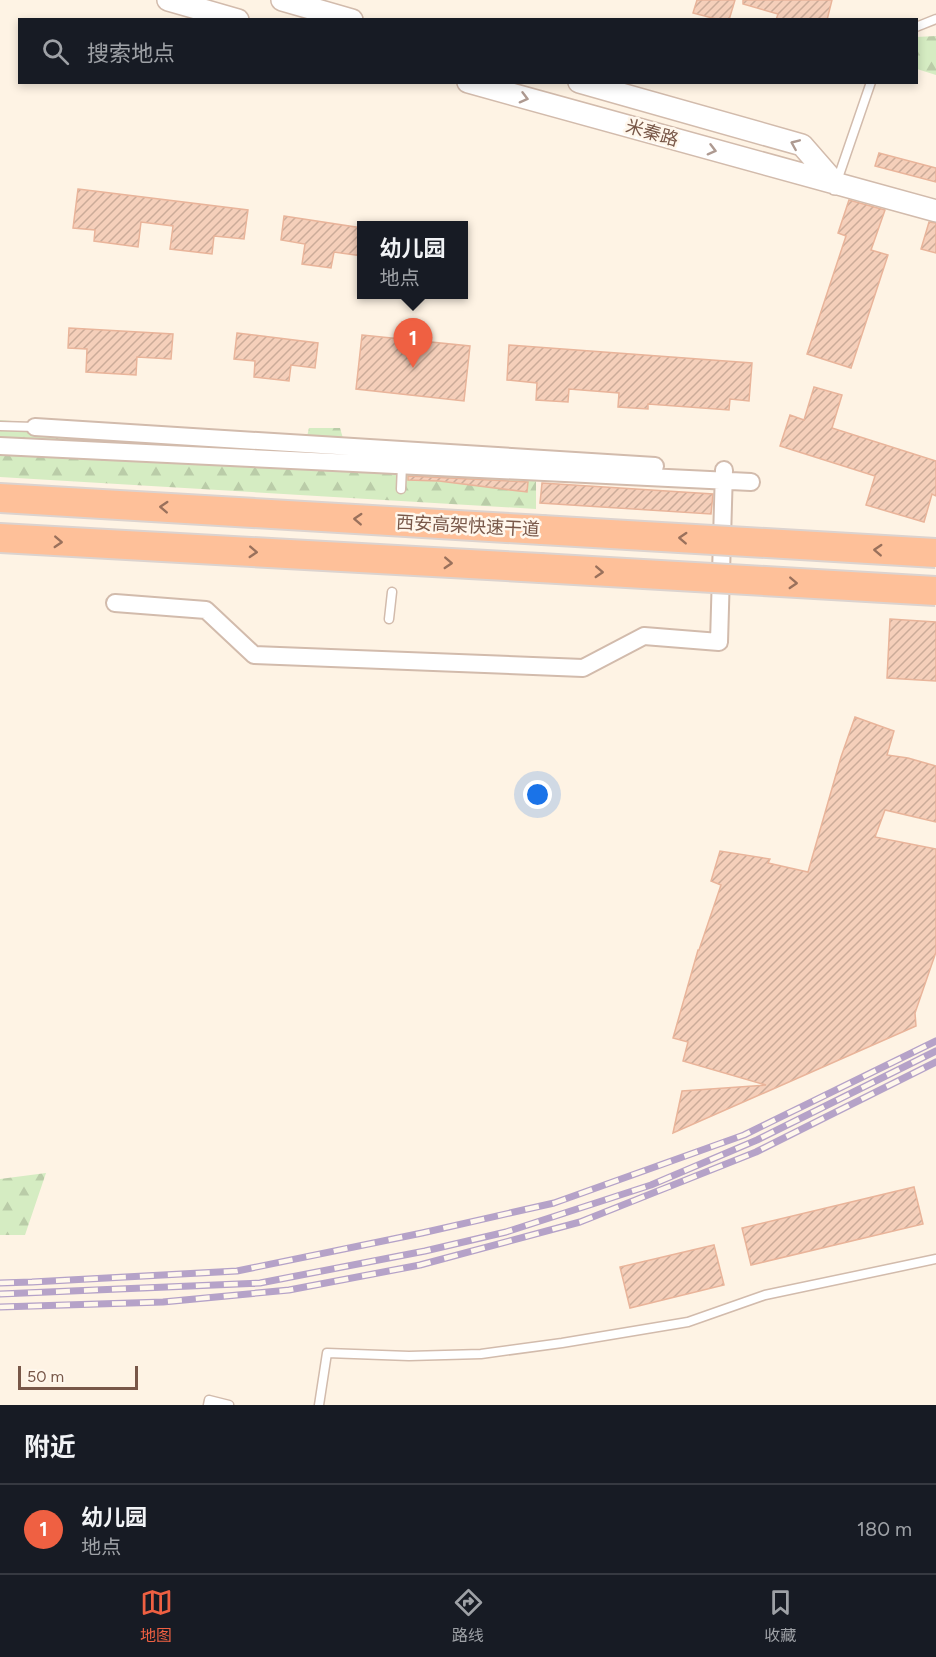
<!DOCTYPE html>
<html lang="zh">
<head>
<meta charset="utf-8">
<style>
  :root { --surface:#171b24; --page:#20242c; --text:#f1f3f6; --muted:#9ea1a6; --line:#363941; --accent:#ef6042 }
  body { margin:0; font-family:Figtree,"Noto Sans SC",sans-serif; background:var(--page); color:var(--text) }
  .scale { position:absolute; left:18px; bottom:15px; width:120px; box-sizing:border-box; padding-left:6px; border:3px solid #785748; border-top:0; font-size:16px; line-height:21px; white-space:nowrap; color:#785748; -webkit-text-stroke:4px #fff7ec; paint-order:stroke }
  .you { position:absolute; left:538px; top:795px; width:21px; height:21px; margin:-15px; border:4px solid #fff; border-radius:50%; background:#1a73e8; box-shadow:0 0 0 9px #1a73e833 }
  .badge { display:grid; place-items:center; width:39px; height:39px; border-radius:50%; background:var(--accent); color:#fff; font-size:20px; font-weight:700 }
  .pin { position:absolute; translate:-50% -50px; filter:drop-shadow(0 2px 3px #0008) }
  .pin::after { content:''; position:absolute; top:32px; width:21px; height:18px; background:inherit; clip-path:polygon(0 0,100% 0,50% 100%) }
  .popup { position:absolute; left:357px; top:221px; width:111px; height:78px; box-sizing:border-box; display:grid; place-content:center; border-radius:0px; background:var(--surface); filter:drop-shadow(0 2px 4px #0005); font-size:20px; white-space:nowrap; color:var(--muted) }
  .popup b { font-size:22px; color:var(--text) }
  .popup::after { content:''; position:absolute; left:50%; top:100%; margin-left:-12px; border:12px solid transparent; border-top-color:var(--surface) }
  .list { margin:0; padding:0; list-style:none }
  h2 { display:flex; justify-content:space-between; align-items:center; height:78px; margin:0; padding:0 24px; font-size:26px }
  h2 small { font-size:20px; font-weight:400; color:var(--muted) }
  .list li { display:grid; grid-template-columns:39px 1fr auto; gap:18px; align-items:center; box-sizing:border-box; height:90px; padding:0 24px; border-top:2px solid var(--line) }
  .list b { display:block; font-size:22px; white-space:nowrap }
  .list p { margin:0; font-size:20px; white-space:nowrap; color:var(--muted) }
  .list em { font-size:20px; font-style:normal; color:var(--muted) }
  .icon { flex:none; width:33px; height:33px; fill:none; stroke:currentColor; stroke-width:2; stroke-linecap:round; stroke-linejoin:round }
  .map { position:relative; flex:none; width:936px; height:1405px; overflow:hidden }
  .search { position:absolute; background:var(--surface); box-shadow:0 3px 9px #0003; left:18px; right:18px; top:18px; height:66px; display:flex; align-items:center; gap:15px; box-sizing:border-box; padding:0 21px; border-radius:0px; color:var(--muted); font-size:22px }
  .sheet { height:168px; background:var(--surface) }
  nav { display:flex; justify-content:space-around; align-items:center; box-sizing:border-box; height:84px; border-top:2px solid var(--line); background:var(--surface); font-size:16px; color:var(--muted) }
  nav a { display:grid; justify-items:center; gap:3px }
  nav .on { color:var(--accent) }
  .map>svg:first-child { display:block }
</style>
</head>
<body>
<div class="map">
<svg width="936" height="1405" viewBox="0 0 936 1405">
  <defs>
    <pattern id="forest-firs" width="22" height="20" patternUnits="userSpaceOnUse" patternTransform="scale(1.5)"><rect width="22" height="20" fill="#d5ecc2"/><path d="M5 1l3.5 6h-7zM16 11l3.5 6h-7z" fill="#bacca8"/></pattern>
    <pattern id="building-hatch" width="6" height="6" patternUnits="userSpaceOnUse" patternTransform="scale(1.5)"><rect width="6" height="6" fill="#f5cfba"/><path d="M-1 1l2-2M0 6l6-6M5 7l2-2" fill="none" stroke="#cbab99"/></pattern>
  </defs>
  <rect width="100%" height="100%" fill="#fef3e4"/>
  <!-- forest -->
  <path fill="url(#forest-firs)" d="M936,36v39l-19,-6 -1,-32z
    M0,420l305,25 4,-17h31l11,38 185,3v40l-536,-32z
    M46,1173l-21,62h-25v-56z"/>
  <!-- building -->
  <path fill="url(#building-hatch)" stroke="#e9b49a" stroke-width="1.5" d="M697,0h38l-6,20h-9l-27,-7z
    M743,0h89l-5,20h-51l2,-6 -35,-10z
    M879,153l57,15v14l-61,-16z
    M78,189l170,21 -4,29 -30,-3 -2,18 -42,-5 3,-23 -32,-4 -3,25 -44,-6 1,-11 -22,-2z
    M849,200l36,10 -14,40 17,5 -37,113 -44,-14 39,-118 -8,-3z
    M284,216l78,12v28l-28,-4 -3,16 -29,-4 3,-20 -24,-4z
    M929,222l7,1v30l-15,-4z
    M69,328l104,6 -2,25 -34,-2 -1,18 -50,-3 1,-23 -19,-1z
    M237,333l81,10 -3,25 -24,-3 -2,16 -35,-4 1,-16 -21,-2z
    M362,335l108,11 -6,55 -108,-12z
    M509,345l243,18 -3,38 -19,-2 -1,11 -81,-6v5l-30,-2 1,-14 -50,-4 -1,13 -32,-2 1,-17 -30,-3z
    M814,387l28,8 -10,33 104,33v35l-4,-2 -8,28 -58,-17 9,-29 -95,-30 10,-31 14,5z
    M408,476l120,6 -1,10 -88,-11 -31,-1z
    M542,483l171,11 -2,20 -171,-11z
    M890,619l46,3v59l-49,-3z
    M855,717l39,14 -7,24 21,3 28,8v56l-51,-12 -10,27 61,12v103l-21,61 1,13 -243,107 9,-42 84,-6 -83,-24 5,-19 -15,-4 25,-88h1l22,-65 -10,-4 9,-30 50,8 -2,4 40,9 33,-115z
    M914,1187l9,37 -172,41 -9,-37z
    M714,1245l10,40 -94,23 -10,-41z"/>
  <g fill="none" stroke-linecap="round" stroke-linejoin="round">
    <!-- service casing -->
    <g stroke="#d2bbac" stroke-width="11">
      <path id="service" d="M916,27l20,-8
        M837,181l34,-99
        M0,426l35,1
        M401,489l1,-24
        M389,619l3,-27
        M208,1405l1,-5 20,5
        M319,1405l8,-52 82,3 72,-2 81,-11 126,-21 77,-27 171,-36"/>
    </g>
    <!-- minor casing -->
    <g stroke="#d2bbac" stroke-width="20">
      <path id="minor" d="M35,427l620,39
        M0,446l751,36
        M115,603l91,7 48,45 329,13 61,-32 75,6 5,-172"/>
    </g>
    <!-- tertiary casing -->
    <g stroke="#d2bbac" stroke-width="24">
      <path id="tertiary" d="M168,0l70,20
        M282,0l70,20
        M468,82l468,129
        M579,82l223,63 34,39"/>
    </g>
    <!-- trunk casing -->
    <g stroke="#dcd3cf" stroke-width="32">
      <path id="trunk" d="M0,498l542,32
        M0,538l540,30"/>
    </g>
    <!-- service -->
    <use href="#service" stroke="#fff" stroke-width="8"/>
    <!-- minor -->
    <use href="#minor" stroke="#fff" stroke-width="16"/>
    <!-- tertiary -->
    <use href="#tertiary" stroke="#fff" stroke-width="21"/>
    <!-- trunk -->
    <use href="#trunk" stroke="#fec099" stroke-width="28"/>
    <!-- rail casing -->
    <g stroke="#b5a2c8" stroke-width="7">
      <path id="rail" d="M0,1283l32,-1 205,-11 185,-38 132,-30 190,-68 192,-94
        M0,1294l260,-11 165,-32 81,-19 145,-47 106,-45 179,-89
        M0,1307l163,-5 126,-12 131,-25 160,-43 176,-70 180,-90"/>
    </g>
    <!-- rail -->
    <use href="#rail" stroke="#fff7ec" stroke-width="4.5" stroke-dasharray="14" stroke-linecap="butt"/>
    <!-- trunk-bridge casing -->
    <g stroke="#dcd3cf" stroke-width="32" stroke-linecap="butt">
      <path id="trunk-bridge" d="M542,530l394,23
        M540,568l396,23"/>
    </g>
    <!-- trunk-bridge -->
    <use href="#trunk-bridge" stroke="#fec099" stroke-width="28"/>
  </g>
  <!-- one-way arrows -->
  <defs><path id="oneway-chevron" d="M-2-3.5L2.5 0L-2 3.5" fill="none" stroke-width="1.6" stroke-linecap="round" stroke-linejoin="round" transform="scale(1.5)"/></defs>
  <g stroke="#ae9a91">
    <use href="#oneway-chevron" transform="translate(524 98) rotate(15)"/>
    <use href="#oneway-chevron" transform="translate(795 144) rotate(-157)"/>
    <use href="#oneway-chevron" transform="translate(712 150) rotate(15)"/>
  </g>
  <g stroke="#9a715c">
    <use href="#oneway-chevron" transform="translate(164 507) rotate(-177)"/>
    <use href="#oneway-chevron" transform="translate(358 519) rotate(-177)"/>
    <use href="#oneway-chevron" transform="translate(683 538) rotate(-177)"/>
    <use href="#oneway-chevron" transform="translate(58 542) rotate(3)"/>
    <use href="#oneway-chevron" transform="translate(878 550) rotate(-177)"/>
    <use href="#oneway-chevron" transform="translate(253 552) rotate(3)"/>
    <use href="#oneway-chevron" transform="translate(448 563) rotate(3)"/>
    <use href="#oneway-chevron" transform="translate(599 572) rotate(3)"/>
    <use href="#oneway-chevron" transform="translate(793 583) rotate(3)"/>
  </g>
  <g text-anchor="middle" stroke-width="5" stroke-linejoin="round" paint-order="stroke">
    <!-- street labels -->
    <g font-size="18" fill="#785748" stroke="#fff7ec">
      <text transform="translate(652 133) rotate(16)" y="6">米秦路</text>
      <text transform="translate(468 526) rotate(3)" y="6">西安高架快速干道</text>
    </g>
  </g>
</svg>
<div class="scale">50 m</div>
<div class="you"></div>
<div class="pin badge" style="left:413px;top:368px">1</div>
<div class="popup"><b>幼儿园</b>地点</div>
<div class="search"><svg class="icon" aria-label="search" viewBox="0 0 24 24"><circle cx="10" cy="10" r="6"/><path d="M15 15l6 6"/></svg>搜索地点</div>
</div>
<section class="sheet">
<h2>附近<small></small></h2>
<ul class="list">
<li><span class="badge">1</span><div><b>幼儿园</b><p>地点</p></div><em>180 m</em></li>
</ul>
</section>
<nav>
<a class="on"><svg class="icon" aria-label="map" viewBox="0 0 24 24"><path d="M3 6l6-2 6 2 6-2v14l-6 2-6-2-6 2zM9 4v14M15 6v14"/></svg>地图</a>
<a><svg class="icon" aria-label="directions" viewBox="0 0 24 24"><path d="M12 3l9 9-9 9-9-9zM9 14v-3h6M13 9l2 2-2 2"/></svg>路线</a>
<a><svg class="icon" aria-label="saved" viewBox="0 0 24 24"><path d="M7 4h10v16l-5-4-5 4z"/></svg>收藏</a>
</nav>
</body>
</html>
